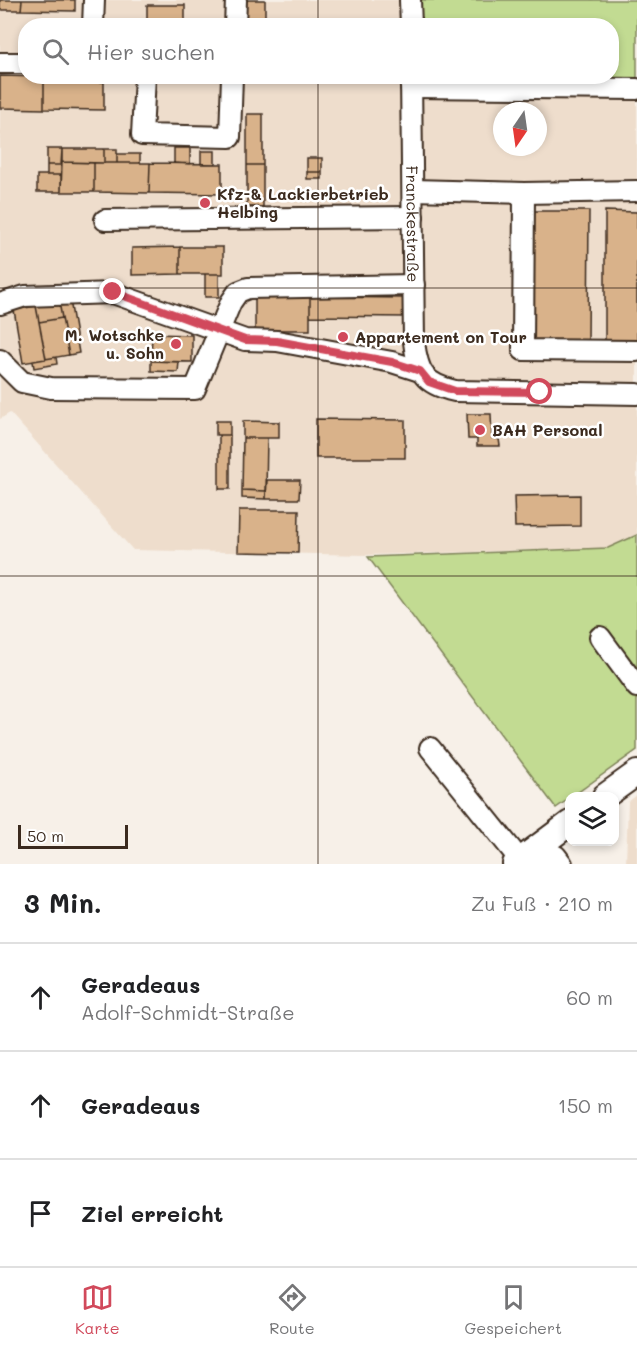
<!DOCTYPE html>
<html lang="de">
<head>
<meta charset="utf-8">
<style>
  :root { --surface:#fff; --page:#f6f6f6; --text:#202124; --muted:#757577; --line:#e0e0e0; --accent:#d1495b }
  body { margin:0; font-family:Mali,sans-serif; background:var(--page); color:var(--text) }
  .controls { position:absolute; right:18px; bottom:18px; display:grid; overflow:hidden; border-radius:12px; box-shadow:0 3px 9px #0003 }
  .controls button { width:54px; height:54px; display:grid; place-items:center; padding:0; border:0; border-bottom:2px solid var(--line); background:var(--surface); color:var(--text); font:30px sans-serif }
  .compass { position:absolute; left:493px; top:102px; width:54px; height:54px; border-radius:50%; background:var(--surface); box-shadow:0 3px 9px #0003; rotate:193deg }
  .scale { position:absolute; left:18px; bottom:15px; width:110px; box-sizing:border-box; padding-left:6px; border:3px solid #3b2a1e; border-top:0; font-size:16px; line-height:21px; white-space:nowrap; color:#3b2a1e; -webkit-text-stroke:4px #fff; paint-order:stroke }
  .stop { position:absolute; width:18px; height:18px; margin:-14px; border:4px solid #d1495b; border-radius:50%; background:#fff }
  .stop.end { background:#d1495b; border-color:#fff; box-shadow:0 2px 6px #0008 }
  .list { margin:0; padding:0; list-style:none }
  h2 { display:flex; justify-content:space-between; align-items:center; height:78px; margin:0; padding:0 24px; font-size:26px }
  h2 small { font-size:20px; font-weight:400; color:var(--muted) }
  .list li { display:grid; grid-template-columns:39px 1fr auto; gap:18px; align-items:center; box-sizing:border-box; height:108px; padding:0 24px; border-top:2px solid var(--line) }
  .list b { display:block; font-size:22px; white-space:nowrap }
  .list p { margin:0; font-size:20px; white-space:nowrap; color:var(--muted) }
  .list em { font-size:20px; font-style:normal; color:var(--muted) }
  .icon { flex:none; width:33px; height:33px; fill:none; stroke:currentColor; stroke-width:2; stroke-linecap:round; stroke-linejoin:round }
  .map { position:relative; flex:none; width:637px; height:864px; overflow:hidden }
  .search { position:absolute; background:var(--surface); box-shadow:0 3px 9px #0003; left:18px; right:18px; top:18px; height:66px; display:flex; align-items:center; gap:15px; box-sizing:border-box; padding:0 21px; border-radius:24px; color:var(--muted); font-size:22px }
  .sheet { height:402px; background:var(--surface) }
  nav { display:flex; justify-content:space-around; align-items:center; box-sizing:border-box; height:84px; border-top:2px solid var(--line); background:var(--surface); font-size:16px; color:var(--muted) }
  nav a { display:grid; justify-items:center; gap:3px }
  nav .on { color:var(--accent) }
  .map>svg:first-child { display:block }
</style>
</head>
<body>
<div class="map">
<svg width="637" height="864" viewBox="0 0 637 864">
  <rect width="100%" height="100%" fill="#f7f0e8"/>
  <filter id="ink" filterUnits="userSpaceOnUse"><feTurbulence type="fractalNoise" baseFrequency=".0167" numOctaves="2"/><feDisplacementMap in="SourceGraphic" scale="12" xChannelSelector="R" yChannelSelector="G"/><feConvolveMatrix kernelMatrix="1 2 1 2 8 2 1 2 1" color-interpolation-filters="sRGB"/></filter>
  <g filter="url(#ink)">
    <!-- built -->
    <path fill="#edc" fill-rule="evenodd" d="M0,0h400v25l-374,1v50h375l1,22h235v437l-29,13 -241,7 -234,-5 -123,-137 -10,6zM502,111h36v36h-36z
      M637,795v69h-11l2,-62z"/>
    <!-- green -->
    <path fill="#c2db92" stroke="#7e8258" stroke-width="1.5" d="M421,0h216v81l-216,-2v-3h191v-50l-191,-1z
      M637,535v215l-81,58 -188,-251 240,-9z"/>
    <!-- building -->
    <path fill="#d9b28a" stroke="#3b2a1e" stroke-width="1.5" d="M0,0h22l-1,10h-21z
      M22,0h53v11l-54,-1z
      M246,0h19v23h-19z
      M147,5h38v21h-38z
      M0,76l44,1v32l-44,-1z
      M44,82h60v28l-60,-1z
      M247,114h16v51h-16z
      M174,148h16v16l-16,-1z
      M47,149h15l-1,16h-14z
      M62,149h42v14l-42,-1z
      M104,149h13v14h-13z
      M201,151h14v13h-14z
      M117,154h23v9h-23z
      M307,158h15v14h-15z
      M62,162l32,1v29h-33z
      M94,163h56l-1,30 -55,-1z
      M150,163l72,1v30l-73,-1z
      M47,165h14v10h-14z
      M247,165h16v42h-16z
      M307,172h15v7h-15z
      M37,175h24v17h-24z
      M532,211h57l-1,131 -57,-1z
      M605,211l32,1v130h-32z
      M180,247v27l-48,1v-27z
      M180,247h43v27h-43z
      M205,274h14v23h-14z
      M255,297h55v33h-55z
      M310,297l97,1v19l-97,-1z
      M70,300l9,53 -10,2 -10,-53z
      M59,302l3,16 -23,4 -3,-16z
      M36,306l10,53 -23,4 -9,-53z
      M62,318l7,37 -23,4 -7,-37z
      M152,334l40,1v27l-41,-1z
      M56,357l1,7 -23,4 -1,-7z
      M151,361l28,1 -1,10 -27,-1z
      M467,414h24l1,24 7,1 1,7h-23v-7h-9z
      M316,419l89,1v38h-89z
      M216,421h14v14h-14z
      M243,421l36,1v16h-36z
      M219,435h11v54h-11z
      M243,438h24l-1,53 -24,-1z
      M267,480h33l-1,19h-33z
      M242,490l24,1v8l-24,-1z
      M580,495v31l-65,1 -1,-31z
      M239,510h60l-1,43 -60,-1z"/>
    <g fill="none" stroke-linecap="round" stroke-linejoin="round">
      <!-- minor casing -->
      <g stroke="#3b2a1e" stroke-width="24">
        <g id="minor">
          <path d="M410,0l1,26"/>
          <path d="M93,26l1,-26"/>
          <path d="M235,26l1,-26"/>
          <path d="M0,63h26"/>
          <path d="M145,76l-3,59 88,2 2,-61"/>
          <path id="s1" d="M411,76l3,266c4,31 10,42 41,49l182,3"/>
          <path d="M411,87l226,2"/>
          <path d="M413,190l111,3 113,-2"/>
          <path d="M524,193l-1,157 114,1"/>
          <path d="M105,220l308,-3"/>
          <path d="M0,304l25,-8 88,-3 132,47 32,1 115,21 28,9"/>
          <path d="M0,360l22,22 29,6 144,1 36,-87 7,-10 10,-4 166,-3"/>
          <path d="M600,637l37,50"/>
          <path d="M430,748l90,112"/>
          <path d="M540,864l-2,-17 18,9 6,8"/>
        </g>
      </g>
      <!-- major casing -->
      <g stroke="#3b2a1e" stroke-width="28">
        <path id="major" d="M605,796l32,-23
          M515,864l55,-41"/>
      </g>
      <!-- minor -->
      <use href="#minor" stroke="#fff" stroke-width="20"/>
      <!-- major -->
      <use href="#major" stroke="#fff" stroke-width="24"/>
    </g>
  </g>
  <g fill="none" stroke-linecap="round" stroke-linejoin="round" filter="url(#ink)">
    <!-- route -->
    <path stroke="#d1495b" stroke-width="8" d="M113,292l132,48 32,1 115,21 28,9 9,11 26,9 85,1"/>
  </g>
  <!-- grid -->
  <path fill="none" stroke="#3b2a1e" stroke-width="1.5" stroke-opacity="0.55" d="M318,0v26M318,76v788M0,288h637M0,576h637"/>
  <!-- markers -->
  <g fill="#d1495b" stroke="#fff" stroke-width="2">
    <circle cx="205" cy="203" r="6"/>
    <circle cx="343" cy="337" r="6"/>
    <circle cx="176" cy="344" r="6"/>
    <circle cx="480" cy="430" r="6"/>
  </g>
  <g text-anchor="middle" stroke-width="5" stroke-linejoin="round" paint-order="stroke">
    <!-- poi labels -->
    <g font-size="16" font-weight="bold" fill="#3b2a1e" stroke="#fff" text-anchor="start">
      <text x="217" y="200">Kfz-&amp; Lackierbetrieb<tspan x="217" dy="18">Helbing</tspan></text>
      <text x="164" y="341" text-anchor="end">M. Wotschke<tspan x="164" dy="18">u. Sohn</tspan></text>
      <text x="355" y="343">Appartement on Tour</text>
      <text x="492" y="436">BAH Personal</text>
    </g>
    <!-- street labels -->
    <g font-size="16" fill="#3b2a1e" stroke="#fff">
      <text dy="6" stroke="none"><textPath href="#s1" startOffset="148">Franckestraße</textPath></text>
    </g>
  </g>
</svg>
<div class="controls">
<button><svg class="icon" aria-label="layers" viewBox="0 0 24 24"><path d="M12 4l9 5-9 5-9-5zM3 14l9 5 9-5"/></svg></button>
</div>
<svg class="compass" viewBox="-18 -18 36 36"><path d="M0-13l5 13h-10z" fill="#e53935"/><path d="M0 13l5-13h-10z" fill="#757577"/></svg>
<div class="scale">50 m</div>
<div class="stop" style="left:540px;top:392px"></div>
<div class="stop end" style="left:113px;top:292px"></div>
<div class="search"><svg class="icon" aria-label="search" viewBox="0 0 24 24"><circle cx="10" cy="10" r="6"/><path d="M15 15l6 6"/></svg>Hier suchen</div>
</div>
<section class="sheet">
<h2>3 Min.<small>Zu Fuß · 210 m</small></h2>
<ul class="list">
<li><svg class="icon" aria-label="ahead" viewBox="0 0 24 24"><path d="M12 20V5M6 11l6-6 6 6"/></svg><div><b>Geradeaus</b><p>Adolf-Schmidt-Straße</p></div><em>60 m</em></li>
<li><svg class="icon" aria-label="ahead" viewBox="0 0 24 24"><path d="M12 20V5M6 11l6-6 6 6"/></svg><div><b>Geradeaus</b></div><em>150 m</em></li>
<li><svg class="icon" aria-label="arrive" viewBox="0 0 24 24"><path d="M6 21V4h12l-3 4 3 4H6"/></svg><div><b>Ziel erreicht</b></div></li>
</ul>
</section>
<nav>
<a class="on"><svg class="icon" aria-label="map" viewBox="0 0 24 24"><path d="M3 6l6-2 6 2 6-2v14l-6 2-6-2-6 2zM9 4v14M15 6v14"/></svg>Karte</a>
<a><svg class="icon" aria-label="directions" viewBox="0 0 24 24"><path d="M12 3l9 9-9 9-9-9zM9 14v-3h6M13 9l2 2-2 2"/></svg>Route</a>
<a><svg class="icon" aria-label="saved" viewBox="0 0 24 24"><path d="M7 4h10v16l-5-4-5 4z"/></svg>Gespeichert</a>
</nav>
</body>
</html>
